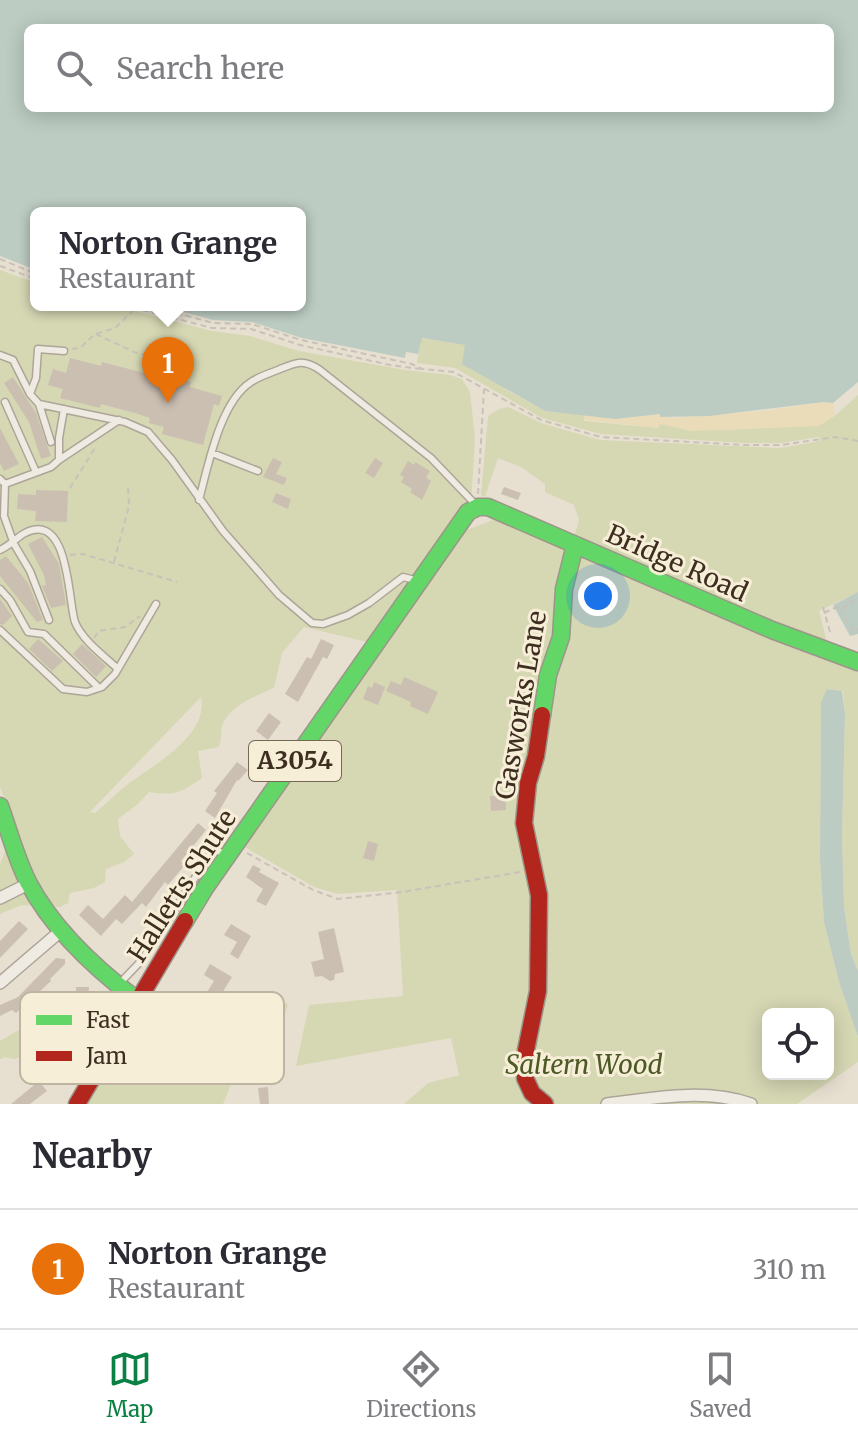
<!DOCTYPE html>
<html lang="en">
<head>
<meta charset="utf-8">
<style>
  :root { --surface:#fff; --page:#f7f7f7; --text:#2b2b33; --muted:#7c7c81; --line:#e1e1e2; --accent:#0b8043 }
  body { margin:0; font-family:Merriweather,serif; background:var(--page); color:var(--text) }
  .controls { position:absolute; right:24px; bottom:24px; display:grid; overflow:hidden; border-radius:12px; box-shadow:0 4px 20px #0003 }
  .controls button { width:72px; height:72px; display:grid; place-items:center; padding:0; border:0; border-bottom:2px solid var(--line); background:var(--surface); color:var(--text); font:40px sans-serif }
  .you { position:absolute; left:598px; top:596px; width:28px; height:28px; margin:-20px; border:6px solid #fff; border-radius:50%; background:#1a73e8; box-shadow:0 0 0 12px #1a73e833 }
  .badge { display:grid; place-items:center; width:52px; height:52px; border-radius:50%; background:var(--accent); color:#fff; font-size:26px; font-weight:700 }
  .pin { position:absolute; translate:-50% -66px; filter:drop-shadow(0 2px 4px #0008) }
  .pin::after { content:''; position:absolute; top:42px; width:28px; height:24px; background:inherit; clip-path:polygon(0 0,100% 0,50% 100%) }
  .popup { position:absolute; left:30px; top:207px; width:276px; height:104px; box-sizing:border-box; display:grid; place-content:center; border-radius:12px; background:var(--surface); filter:drop-shadow(0 2px 6px #0005); font-size:26px; white-space:nowrap; color:var(--muted) }
  .popup b { font-size:30px; color:var(--text) }
  .popup::after { content:''; position:absolute; left:50%; top:100%; margin-left:-16px; border:16px solid transparent; border-top-color:var(--surface) }
  .list { margin:0; padding:0; list-style:none }
  h2 { display:flex; justify-content:space-between; align-items:center; height:104px; margin:0; padding:0 32px; font-size:34px }
  h2 small { font-size:26px; font-weight:400; color:var(--muted) }
  .list li { display:grid; grid-template-columns:52px 1fr auto; gap:24px; align-items:center; box-sizing:border-box; height:120px; padding:0 32px; border-top:2px solid var(--line) }
  .list b { display:block; font-size:30px; white-space:nowrap }
  .list p { margin:0; font-size:26px; white-space:nowrap; color:var(--muted) }
  .list em { font-size:26px; font-style:normal; color:var(--muted) }
  .icon { flex:none; width:44px; height:44px; fill:none; stroke:currentColor; stroke-width:2; stroke-linecap:round; stroke-linejoin:round }
  .map { position:relative; flex:none; width:858px; height:1104px; overflow:hidden }
  .search { position:absolute; background:var(--surface); box-shadow:0 4px 20px #0003; left:24px; right:24px; top:24px; height:88px; display:flex; align-items:center; gap:20px; box-sizing:border-box; padding:0 28px; border-radius:12px; color:var(--muted); font-size:30px }
  .sheet { height:224px; background:var(--surface) }
  nav { display:flex; justify-content:space-around; align-items:center; box-sizing:border-box; height:112px; border-top:2px solid var(--line); background:var(--surface); font-size:22px; color:var(--muted) }
  nav a { display:grid; justify-items:center; gap:4px }
  nav .on { color:var(--accent) }
  .map>svg:first-child { display:block }
</style>
</head>
<body>
<div class="map">
<svg width="858" height="1104" viewBox="0 0 858 1104">
  <rect width="100%" height="100%" fill="#e7e0d1"/>
  <!-- green -->
  <path fill="#d6d7b3" fill-rule="evenodd" d="M0,270l36,13v22h77l99,26 38,5 49,15 106,19 45,5 12,4 8,13 5,47 -4,65 -9,4 -95,134 -63,-15 -22,26 -8,35c-17,7 -47,19 -52,39 -2,8 0,12 -3,20l-21,4 4,27c-21,15 -27,18 -53,14l-11,12 -20,15 2,17 14,18 -10,8 -18,7 -1,13 -11,6 -24,5 -2,10 -8,4 -39,-2 -21,9v-50l15,-37 -15,-40zM201,697c8,38 -47,68 -73,87 -12,9 -22,20 -33,29l-5,-1z
    M421,338l45,7 39,44 40,22 40,4 -1,6 74,7 1,-4 70,6 47,-4 59,-10 23,-21v197l-39,19 9,35 -254,-109 5,-17 -5,-15 -29,-13v-8l-24,-17 -23,-9 -13,39 -4,-2 7,-79 11,-7 9,-2 33,16 59,17 181,8 39,-7 -1,-4 -38,6h-36l-144,-9 -59,-16 -87,-50 -38,-5z
    M493,520l10,1 66,27 -9,39 -3,50 -13,38 -11,80 -9,27 -5,41 15,72 1,21 -2,74 -12,58 13,-4 11,-55 1,-73 -16,-92 1,-23 2,-18 8,-27 12,-80 12,-36 4,-51 11,-36 192,83 86,34v301l-7,-17 -7,-47 -2,-71 3,-122 -2,-23 -16,-2 -6,13 -1,158 4,62 15,60 19,55v25l-61,42h-393l24,-21 31,-8 -8,-37 -155,28 13,-61 94,-9 -6,-106 -59,4 -24,-7 -69,-40 219,-316zM768,1014h60v60h-60z
    M266,998l22,6 -13,45 -22,-6z
    M29,1024l13,15v12l-28,8 -9,-2 -5,2v-18z
    M130,1030l101,54 -8,20h-137z"/>
  <!-- sand -->
  <path fill="#eadcb9" d="M824,402l9,1 2,13 -16,10 -128,5 -31,-7 -1,4 -75,-8 1,-5 30,4 46,-5 12,4 89,-7z"/>
  <!-- water -->
  <path fill="#bcccc2" fill-rule="evenodd" d="M0,0h858v382l-25,21 -9,-1 -115,14 -49,1v-3l-45,5 -70,-8 -83,-47 3,-19 -43,-7 -4,16 -12,-2 -1,6 -103,-20 -50,-16 -39,-2 -55,-15h142v-92h-264v57l-36,-14zM28,28h802v80h-802z
    M858,592v42l-8,2 -17,-31z
    M827,689l15,2 3,23 -3,122 2,71 7,47 7,17v66l-19,-55 -15,-60 -4,-62 1,-158z"/>
  <!-- building -->
  <path fill="#cbbfb2" d="M70,358l31,8 1,-4 65,17 1,-3 23,6 -1,5 32,9 -3,10 -5,-2 -11,41 -41,-11 2,-7 -15,-4 1,-5 -15,-5 -34,-9 -1,4 -40,-10 3,-9 -15,-4 5,-16 13,4z
    M13,377l23,36 15,43 -10,3 -12,-37 -25,-39z
    M0,428l19,36 -15,7 -4,-8z
    M273,458l9,4 -6,12 11,4 -3,7 -21,-8z
    M375,458l8,5 -9,15 -9,-5z
    M408,461l6,4 1,-3 15,9 -4,6 5,4 -9,19 -12,-8 2,-3 -11,-7 3,-5 -4,-2z
    M504,487l17,6 -3,7 -17,-6z
    M36,490l32,1 -1,31 -32,-1 1,-10 -19,-2 1,-15 18,1z
    M276,493l15,6 -3,10 -16,-7z
    M42,537l17,27 7,41 -15,3 -9,-22 4,-1 -2,-10 -16,-31z
    M6,556l22,27 15,37 -6,2 -37,-46v-16z
    M0,599l12,17 -9,9 -3,-1z
    M38,639l25,22 -11,10 -23,-22z
    M321,639l13,6 -7,14 -4,-2 -25,45 -13,-8 22,-37 4,2z
    M82,644l24,22 -10,11 -23,-23z
    M404,677l34,15 -10,22 -18,-8 1,-4 -25,-11 5,-10 10,4z
    M374,682l11,5 -7,18 -15,-6 5,-13 4,2z
    M269,713l12,9 -13,18 -12,-9z
    M237,762l11,8 -10,11 -1,-1 -22,38 -10,-7 12,-18 -3,-2z
    M490,796h16v14l-15,1z
    M198,823l8,7 -25,31 4,4 -17,20 -3,-3 -19,25 -4,-4 -20,21 -6,-5 -15,17 -22,-21 9,-10 15,14 22,-24 7,7z
    M368,841l10,3 -4,17 -11,-3z
    M253,865l8,4 -2,3 20,11 -13,23 -10,-5 7,-12 -17,-12z
    M19,921l9,8 -28,29v-17z
    M231,924l20,12 -13,23 -8,-5 7,-12 -13,-7z
    M334,928l10,44 -9,2 -1,6 -4,1 -8,-5 -7,1 -4,-15 13,-3 -6,-27z
    M56,958l9,1v5l-15,15 1,2 -35,32 -4,-3 -12,6v-11l18,-8z
    M210,964l22,13 -15,24 -11,-7 8,-13 -10,-6z
    M76,987h13l-1,12 7,11 -11,7 -8,-15z
    M188,1003l21,12 -14,23 -10,-6 7,-12 -11,-6z
    M39,1081l8,10 -17,13h-19z
    M268,1087l1,17h-9l-2,-16z"/>
  <g fill="none" stroke-linecap="round" stroke-linejoin="round">
    <!-- lane casing -->
    <g stroke="#ada599" stroke-width="9">
      <path id="lane" d="M0,355l13,5 17,34 9,10 86,18 23,10 24,28 51,71 56,64 33,28 11,1 25,-9 21,-12 34,-26 12,3
        M30,394l6,-16 2,-29 26,2
        M5,402l31,70
        M39,404l12,38
        M212,453l46,18
        M59,460l60,-40
        M0,479l5,5 46,-17 8,-7v-22l5,-29
        M5,484l-1,32 10,28 16,27 19,49
        M199,500c9,-34 21,-98 52,-118 9,-6 20,-9 29,-13 17,-7 24,-10 40,1l111,88 44,46
        M0,550c11,-5 17,-13 25,-17 45,-23 43,70 50,89 7,18 29,34 43,47
        M0,589l10,11 18,32 16,2 55,54
        M0,630l63,59 24,3 15,-5 13,-13 41,-70
        M119,984l23,-24 67,-104 8,-5 10,3"/>
    </g>
    <!-- street casing -->
    <g stroke="#ada599" stroke-width="14">
      <path id="street" d="M0,898l28,-14
        M0,983l63,-54
        M607,1104c47,-6 98,-16 144,0"/>
    </g>
    <!-- fast casing -->
    <g stroke="#9c958a" stroke-width="19">
      <path id="fast" d="M542,715l6,-40 13,-38 3,-48 11,-44
        M0,806c9,25 16,52 28,76 24,46 68,87 109,118
        M185,921l20,-33 263,-376 10,-5h10l284,123 86,32"/>
    </g>
    <!-- jam casing -->
    <g stroke="#9c958a" stroke-width="19">
      <path id="jam" d="M542,715l-6,41 -8,27 -4,40 15,72 -1,96 -12,59 -1,28 7,15 13,11
        M77,1104l108,-183"/>
    </g>
    <!-- path -->
    <path stroke="#c8c2b9" stroke-width="2" stroke-dasharray="6 4" stroke-linecap="butt" d="M0,259l36,15
      M0,266l36,13
      M123,305l89,23 39,1 49,16 90,20 30,4
      M147,305l66,18 39,1 49,16 111,24 10,5 32,3 87,48 60,17 144,8h36l54,-8 23,4
      M96,334l38,18 41,10
      M72,349l8,-1 15,-14 20,-6 24,-23
      M70,488l25,-40
      M478,494l6,-105
      M70,555l13,-1 94,28
      M114,562l15,-56 -1,-19
      M823,607l7,25
      M842,608l16,-10
      M824,613l15,-7 14,26 5,-3
      M94,638l5,-7 26,-4 15,-11
      M247,853l66,37 25,9 64,-7 118,-20"/>
    <!-- lane -->
    <use href="#lane" stroke="#efebe3" stroke-width="6"/>
    <!-- street -->
    <use href="#street" stroke="#efebe3" stroke-width="11"/>
    <!-- fast -->
    <use href="#fast" stroke="#63d668" stroke-width="16"/>
    <!-- jam -->
    <use href="#jam" stroke="#b3261e" stroke-width="16"/>
  </g>
  <g text-anchor="middle" stroke-width="6" stroke-linejoin="round" paint-order="stroke">
    <!-- shield labels -->
    <rect fill="#f7eed8" stroke="#756857" stroke-width="2" x="249" y="741" width="92" height="40" rx="6"/>
    <g font-size="24" font-weight="bold" fill="#3d2e20">
      <text x="295" y="769">A3054</text>
    </g>
    <!-- street labels -->
    <g font-size="26" fill="#3d2e20" stroke="#f7eed8">
      <text transform="translate(677 563) rotate(24)" y="9">Bridge Road</text>
      <text transform="translate(521 705) rotate(-80)" y="9">Gasworks Lane</text>
      <text transform="translate(182 886) rotate(-57)" y="9">Halletts Shute</text>
    </g>
    <!-- park labels -->
    <g font-size="26" font-style="italic" fill="#4d5a26" stroke="#f7eed8">
      <text x="584" y="1074">Saltern Wood</text>
    </g>
  </g>
  <!-- legend -->
  <rect x="20" y="992" width="264" height="92" rx="12" fill="#f7eed8" stroke="#bfb4a1" stroke-width="2"/>
  <rect x="36" y="1015" width="36" height="10" fill="#63d668"/>
  <rect x="36" y="1051" width="36" height="10" fill="#b3261e"/>
  <g font-size="22" fill="#3d2e20">
    <text x="86" y="1028">Fast</text>
    <text x="86" y="1064">Jam</text>
  </g>
</svg>
<div class="controls">
<button><svg class="icon" aria-label="locate" viewBox="0 0 24 24"><circle cx="12" cy="12" r="6"/><path d="M12 2v4M12 18v4M2 12h4M18 12h4"/></svg></button>
</div>
<div class="you"></div>
<div class="pin badge" style="left:168px;top:403px;background:#e8710a">1</div>
<div class="popup"><b>Norton Grange</b>Restaurant</div>
<div class="search"><svg class="icon" aria-label="search" viewBox="0 0 24 24"><circle cx="10" cy="10" r="6"/><path d="M15 15l6 6"/></svg>Search here</div>
</div>
<section class="sheet">
<h2>Nearby<small></small></h2>
<ul class="list">
<li><span class="badge" style="background:#e8710a">1</span><div><b>Norton Grange</b><p>Restaurant</p></div><em>310 m</em></li>
</ul>
</section>
<nav>
<a class="on"><svg class="icon" aria-label="map" viewBox="0 0 24 24"><path d="M3 6l6-2 6 2 6-2v14l-6 2-6-2-6 2zM9 4v14M15 6v14"/></svg>Map</a>
<a><svg class="icon" aria-label="directions" viewBox="0 0 24 24"><path d="M12 3l9 9-9 9-9-9zM9 14v-3h6M13 9l2 2-2 2"/></svg>Directions</a>
<a><svg class="icon" aria-label="saved" viewBox="0 0 24 24"><path d="M7 4h10v16l-5-4-5 4z"/></svg>Saved</a>
</nav>
</body>
</html>
